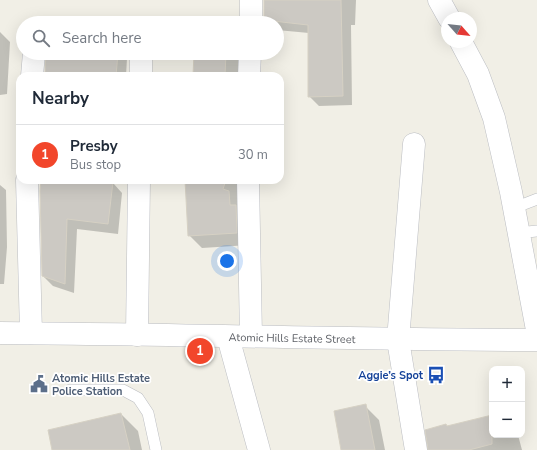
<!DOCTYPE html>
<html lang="en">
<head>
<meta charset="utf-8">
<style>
  :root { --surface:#fff; --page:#f2f2f3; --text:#1f2937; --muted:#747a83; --line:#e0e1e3; --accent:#f2462b }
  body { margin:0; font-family:"Nunito Sans",sans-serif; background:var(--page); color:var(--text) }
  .controls { position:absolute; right:12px; bottom:12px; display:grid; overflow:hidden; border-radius:8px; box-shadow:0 4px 16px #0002 }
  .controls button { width:36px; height:36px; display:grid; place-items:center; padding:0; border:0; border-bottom:1px solid var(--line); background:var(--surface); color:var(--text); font:20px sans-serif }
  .compass { position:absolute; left:441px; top:12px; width:36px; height:36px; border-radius:50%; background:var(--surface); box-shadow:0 4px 16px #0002; rotate:117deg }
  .you { position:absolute; left:227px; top:261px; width:14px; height:14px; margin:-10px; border:3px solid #fff; border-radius:50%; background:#1a73e8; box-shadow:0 0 0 6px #1a73e833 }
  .badge { display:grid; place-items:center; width:26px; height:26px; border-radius:50%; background:var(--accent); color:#fff; font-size:13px; font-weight:700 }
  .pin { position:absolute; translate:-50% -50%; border:2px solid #fff; box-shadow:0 1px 4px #0006 }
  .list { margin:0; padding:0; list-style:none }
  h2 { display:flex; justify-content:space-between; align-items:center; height:52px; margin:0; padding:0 16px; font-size:17px }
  h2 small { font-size:13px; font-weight:400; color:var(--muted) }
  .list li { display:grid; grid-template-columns:26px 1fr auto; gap:12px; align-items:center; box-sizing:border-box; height:60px; padding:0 16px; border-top:1px solid var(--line) }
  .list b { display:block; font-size:15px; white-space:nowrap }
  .list p { margin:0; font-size:13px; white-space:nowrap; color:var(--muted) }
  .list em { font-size:13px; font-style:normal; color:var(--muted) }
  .icon { flex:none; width:22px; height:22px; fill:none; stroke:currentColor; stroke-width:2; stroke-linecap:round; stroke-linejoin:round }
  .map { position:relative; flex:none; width:537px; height:450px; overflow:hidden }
  .search { position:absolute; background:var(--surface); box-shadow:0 4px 16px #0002; left:16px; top:16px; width:268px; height:44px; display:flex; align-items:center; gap:10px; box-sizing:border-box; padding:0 14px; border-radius:22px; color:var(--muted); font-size:15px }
  .panel { position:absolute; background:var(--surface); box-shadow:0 4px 16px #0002; left:16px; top:72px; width:268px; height:112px; border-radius:12px }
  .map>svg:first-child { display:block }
</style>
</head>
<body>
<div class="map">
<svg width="537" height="450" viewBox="0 0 537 450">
  <rect width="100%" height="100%" fill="#f1efe6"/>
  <!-- shadow -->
  <path fill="#0003" d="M265,0h91l-1,25h-4l1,80 -33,1 -10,-10v-63l-32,-3v-7h-9l-4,-3z
    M0,32l10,10 -3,52 -7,1z
    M47,53h75l5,5 -1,18h-80z
    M195,53h39l5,5 -1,18h-44z
    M42,180h43l28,3 9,10 -4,41 -41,-5 -3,64 -21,-7 -10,-10z
    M186,180h53l10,65 -47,3 -13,-13z
    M0,185l6,5 1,57 -3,37h-4z
    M365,406l14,14 6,30h-43z
    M121,414l17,17 4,19h-89z
    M492,416v19h26l4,15h-93l19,-23z"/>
  <!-- building -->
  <path fill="#ccc9c3" stroke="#d6d1c4" d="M264,0h77l2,96 -35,1v-72l-44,-5z
    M46,53h72l-2,23h-71z
    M194,53h32l-1,23h-32z
    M41,180h53l19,2 -5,42 -41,-5 -2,65 -23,-8 -2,-85z
    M185,180h41l-3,9 6,2 1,14h6l1,28 -49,3z
    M366,404l9,46h-34l-7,-39z
    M121,413l9,37h-78l-4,-20z
    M492,415v29l-23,6h-41l-3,-20 21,-6 1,2z"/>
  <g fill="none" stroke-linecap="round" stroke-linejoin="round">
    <!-- service casing -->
    <g stroke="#bbbdc2" stroke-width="12">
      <path id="service" d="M514,208l23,-9
        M518,233l19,-2
        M70,390h53l15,8 10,15 8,37"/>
    </g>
    <!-- minor casing -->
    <g stroke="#bbbdc2" stroke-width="23">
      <path id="minor" d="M251,23v-23
        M32,76l2,-23
        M141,76v-22
        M249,76l1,-23
        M414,144l-16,196 18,110
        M27,180l4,153
        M248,180l3,156
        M137,335l2,-155
        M228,337l31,113"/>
    </g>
    <!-- tertiary casing -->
    <g stroke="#bbbdc2" stroke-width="23">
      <path id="tertiary" d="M439,0l10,18
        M461,42l17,32 16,44 17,74 26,138
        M0,333c179,1 358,7 537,7"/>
    </g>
    <!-- service -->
    <use href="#service" stroke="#fff" stroke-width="11"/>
    <!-- minor -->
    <use href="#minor" stroke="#fff" stroke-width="22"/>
    <!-- tertiary -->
    <use href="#tertiary" stroke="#fff" stroke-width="22"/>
  </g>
  <!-- icons -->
  <defs>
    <g id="bus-bare" transform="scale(1.38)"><path d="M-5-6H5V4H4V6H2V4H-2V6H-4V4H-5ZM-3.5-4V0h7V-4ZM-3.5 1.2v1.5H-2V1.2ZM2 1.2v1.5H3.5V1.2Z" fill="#1a4fb4" stroke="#fff" stroke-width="2.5" paint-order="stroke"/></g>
    <g id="civic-bare" transform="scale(1.38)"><path d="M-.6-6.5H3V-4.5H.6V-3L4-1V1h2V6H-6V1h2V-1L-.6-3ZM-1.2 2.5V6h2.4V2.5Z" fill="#5c6f8a" stroke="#fff" stroke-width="2.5" paint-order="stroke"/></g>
  </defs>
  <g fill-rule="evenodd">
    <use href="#bus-bare" x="436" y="375"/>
    <use href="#civic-bare" x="39" y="384"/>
  </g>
  <g text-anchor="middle" stroke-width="3.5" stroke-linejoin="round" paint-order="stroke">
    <!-- street labels -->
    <g font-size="11" fill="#5e6167" stroke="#fff">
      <text transform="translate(292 338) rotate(1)" y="4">Atomic Hills Estate Street</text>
    </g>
    <!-- transit labels -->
    <g font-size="11" font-weight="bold" fill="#164399" stroke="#fff" text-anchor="end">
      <text x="423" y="379">Aggie’s Spot</text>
    </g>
    <!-- service labels -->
    <g font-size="11" font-weight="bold" fill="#4e5e75" stroke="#fff" text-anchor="start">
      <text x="52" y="382">Atomic Hills Estate<tspan x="52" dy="13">Police Station</tspan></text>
    </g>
  </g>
</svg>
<div class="controls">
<button>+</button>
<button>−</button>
</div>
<svg class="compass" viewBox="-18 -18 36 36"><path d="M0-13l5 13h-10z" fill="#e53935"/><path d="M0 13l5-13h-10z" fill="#747a83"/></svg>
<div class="you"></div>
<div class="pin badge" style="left:200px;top:351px">1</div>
<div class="search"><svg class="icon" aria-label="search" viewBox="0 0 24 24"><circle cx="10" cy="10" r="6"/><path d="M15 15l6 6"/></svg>Search here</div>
<section class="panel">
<h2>Nearby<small></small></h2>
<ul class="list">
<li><span class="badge">1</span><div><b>Presby</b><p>Bus stop</p></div><em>30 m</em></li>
</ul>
</section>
</div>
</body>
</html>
